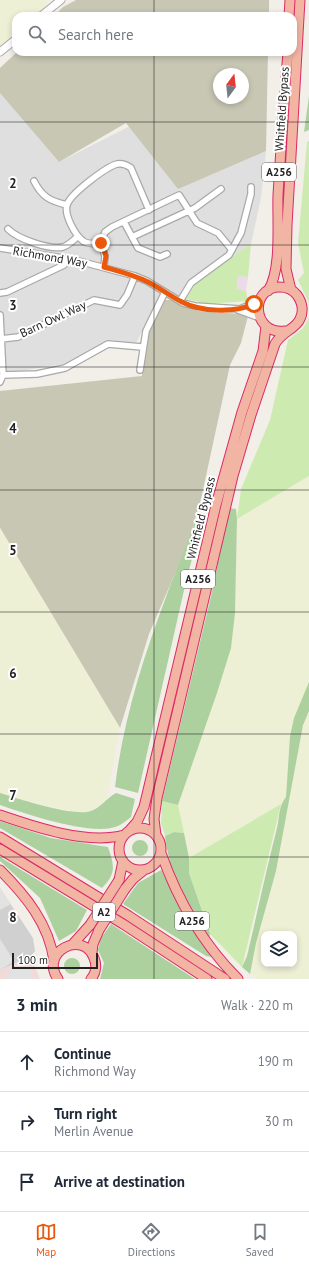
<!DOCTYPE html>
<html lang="en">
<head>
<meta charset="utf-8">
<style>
  :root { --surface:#fff; --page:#f2f2f3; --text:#1f2937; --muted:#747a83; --line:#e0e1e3; --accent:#ea580c }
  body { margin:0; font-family:"PT Sans",sans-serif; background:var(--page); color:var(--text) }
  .controls { position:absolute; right:12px; bottom:12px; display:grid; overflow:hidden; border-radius:8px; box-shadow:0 2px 6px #0003 }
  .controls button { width:36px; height:36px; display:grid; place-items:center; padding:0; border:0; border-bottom:1px solid var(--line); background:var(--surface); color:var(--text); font:20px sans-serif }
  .compass { position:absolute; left:213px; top:68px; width:36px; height:36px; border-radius:50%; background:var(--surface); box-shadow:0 2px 6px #0003; rotate:15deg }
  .scale { position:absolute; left:12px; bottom:10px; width:86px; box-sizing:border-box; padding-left:4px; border:2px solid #222; border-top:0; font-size:11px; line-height:14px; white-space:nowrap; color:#222; -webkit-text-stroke:3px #fff; paint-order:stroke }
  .stop { position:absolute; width:12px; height:12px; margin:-9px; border:3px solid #ea580c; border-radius:50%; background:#fff }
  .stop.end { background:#ea580c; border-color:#fff; box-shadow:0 1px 4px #0008 }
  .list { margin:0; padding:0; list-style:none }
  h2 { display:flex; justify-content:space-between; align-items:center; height:52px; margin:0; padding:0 16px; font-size:17px }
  h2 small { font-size:13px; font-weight:400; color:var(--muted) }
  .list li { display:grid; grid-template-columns:26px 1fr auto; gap:12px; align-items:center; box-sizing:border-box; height:60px; padding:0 16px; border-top:1px solid var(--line) }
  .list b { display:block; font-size:15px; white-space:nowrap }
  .list p { margin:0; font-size:13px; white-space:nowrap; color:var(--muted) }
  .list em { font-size:13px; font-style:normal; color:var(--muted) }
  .icon { flex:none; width:22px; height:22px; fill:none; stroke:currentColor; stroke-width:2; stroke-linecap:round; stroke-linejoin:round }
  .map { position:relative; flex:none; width:309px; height:979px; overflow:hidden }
  .search { position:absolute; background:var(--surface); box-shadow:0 2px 6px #0003; left:12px; right:12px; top:12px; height:44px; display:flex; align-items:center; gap:10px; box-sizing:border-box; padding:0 14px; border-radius:12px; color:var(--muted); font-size:15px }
  .sheet { height:232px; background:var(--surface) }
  nav { display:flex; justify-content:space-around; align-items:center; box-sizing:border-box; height:56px; border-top:1px solid var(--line); background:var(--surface); font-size:11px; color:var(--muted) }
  nav a { display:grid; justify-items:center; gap:2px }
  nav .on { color:var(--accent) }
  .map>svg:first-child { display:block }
</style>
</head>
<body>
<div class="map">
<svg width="309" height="979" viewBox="0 0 309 979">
  <rect width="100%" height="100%" fill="#f2efe9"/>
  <!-- residential -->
  <path fill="#e0dfdf" d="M0,93l59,69 71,-36 130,27 6,-2 -5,47 -10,46 -53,35 -21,23 -17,-7 -24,48 -26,-3 -40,23 -70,11z"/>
  <!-- commercial -->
  <path fill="#f2dad9" d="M31,956l9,23h-40v-9z"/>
  <!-- industrial -->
  <path fill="#ebdbe8" d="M238,276l10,1 -2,14 -9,-1z"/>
  <!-- religious -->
  <path fill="#d0d0d0" d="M0,888l33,50 2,13 -4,5 -31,14z"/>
  <!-- construction -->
  <path fill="#c7c7b4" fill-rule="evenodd" d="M76,0h193v16h-215l9,-9z
    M17,52h251l-2,99 -88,38 -52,-66 -67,39 -59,-69v-25zM219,74h24v24h-24z
    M165,300h6l11,6 18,5 41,3 7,2 -7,27 -11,22 -29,134 -13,44 -39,91 -29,94 -120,-200v-137l142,-15v-20l6,-22z"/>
  <!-- farmland -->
  <path fill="#eef0d5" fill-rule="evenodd" d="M0,0h45l3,10 -7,6h-25v23l-16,13z
    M309,476v209l-19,51 -4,61 -5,7 -92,54 -11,-53 39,-112 18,-80 2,-94z
    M0,528l120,200 -13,70 -15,13 -11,2 -52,-11 -29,-9z
    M309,711v268h-51l-8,-5 6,-31 20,-72 27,-146zM264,934h30v30h-30z"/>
  <!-- grass -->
  <path fill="#cdebb0" d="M309,141v162l-11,-23 6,-7 -6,-30 9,-101z
    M251,244l-3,33 -10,-1 -1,13 9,2 2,10 -41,3 -21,-5 12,-20z
    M309,318v158l-72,43 4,-30 29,-69 18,-80 15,-12z
    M162,801l16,4 6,28 -10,-1 -9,4 -4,-13z
    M281,804l-39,163 -32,-33 -21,-61v-15z"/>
  <!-- forest -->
  <path fill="#add19e" d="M309,96v34l-5,2z
    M229,508l7,1 1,10 -2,94 -4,35 -14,45 -39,112 -16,-4 50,-209z
    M195,520l7,3 -15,54 -49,216 -23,-6c8,-66 28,-129 51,-190 9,-26 21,-51 29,-77z
    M309,682v29l-6,14 -27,146 -20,72 -6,31 -8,-7 5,-11c10,-42 19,-85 30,-128 3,-12 1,-21 9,-31l4,-61 4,-18z
    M0,793c19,6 74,24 91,18 9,-3 16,-13 25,-18l19,6 -4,18c-4,3 -9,7 -13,9 -25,11 -92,-12 -118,-21z
    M0,821l51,17 57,9c6,18 9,26 -6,41l-102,-60z
    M174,832l10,1 5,25v15l21,61 -1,5c-22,-35 -39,-61 -44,-103z
    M132 848a8 8 0 1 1 16 0a8 8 0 1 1-16 0Z
    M0,857l87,53 -11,21 -17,10 -19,-43 -40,-37z
    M161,870l36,66 15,21 -6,-1 -83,-52 15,-21z
    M111,924l84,55h-95l4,-16 -6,-13 3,-12z
    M64 966a8 8 0 1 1 16 0a8 8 0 1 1-16 0Z"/>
  <!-- parking -->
  <path fill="#e2e2e2" d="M0,888l11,16 -11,6z
    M0,939l14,22 -14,9z
    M25,966l1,4 5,-1 2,10h-27l-1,-4 5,-1 -2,-4z"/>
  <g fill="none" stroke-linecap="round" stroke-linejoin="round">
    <!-- minor casing -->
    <g stroke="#a9a9a9" stroke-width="8">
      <path id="minor" d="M34,181c8,16 16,20 33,24
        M124,222l14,26 22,9 7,-3
        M8,229c10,10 41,21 55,18 6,-2 11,-7 15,-11
        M132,237l63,-29 26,-19
        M101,243c-6,0 -13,2 -18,-2 -8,-6 -19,-26 -16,-36 3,-11 39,-38 50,-41 5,-1 10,1 14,4l18,42
        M0,248l75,12 60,16 12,5 36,22 12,3 45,3 19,-8
        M104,267l1,-11 -4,-13 4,-11 7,-5 67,-32 18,28 21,10 14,17
        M0,293l7,-1 57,-27 3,-6
        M180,301l11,-18 38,-28 12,-22 10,-39v-7
        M238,310l22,8
        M0,315l3,60 -3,7
        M1,339l17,-2 76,-37 26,5 7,-10 8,-19
        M140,370l6,-39 19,-39
        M3,375l34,-1 28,-6 43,-24 34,3"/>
    </g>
    <!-- tertiary casing -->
    <g stroke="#a9a9a9" stroke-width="9">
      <path id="tertiary" d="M41,16l20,-16
        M0,52l16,-13"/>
    </g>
    <!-- trunk casing -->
    <g stroke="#dc2a67" stroke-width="11">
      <path id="trunk" d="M289,16l1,-16
        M291,290l-5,-21 1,-44 13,-225
        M268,291c14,-22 9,-69 10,-96 3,-48 6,-95 10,-143
        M0,815c35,12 87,30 124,20
        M119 849a21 21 0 1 1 42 0a21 21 0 1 1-42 0Z
        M129,831l8,-9 7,-15 72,-302 26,-93 21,-61 3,-25
        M156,835l-2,-16 3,-21 76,-322 18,-61 24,-71c7,-13 20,-14 25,-25 4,-8 2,-17 -3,-24 -4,-5 -10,-8 -17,-8 -31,0 -28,48 5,44
        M0,837l129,79 96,63
        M0,849l123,75 84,55
        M161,853c17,48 41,90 77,126
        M0,870c26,26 49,54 54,91
        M119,880l4,-19
        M125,889l8,-10 11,-9
        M72,945l18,-20
        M92,953l1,-9 6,-14
        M58,979c-19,-27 25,-50 36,-21 3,7 2,15 -3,21"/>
    </g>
    <!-- minor -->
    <use href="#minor" stroke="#fff" stroke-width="5.5"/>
    <!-- tertiary -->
    <use href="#tertiary" stroke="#fff" stroke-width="7"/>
    <!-- trunk -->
    <use href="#trunk" stroke="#f2b4a3" stroke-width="9"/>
    <!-- trunk-bridge casing -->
    <g stroke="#dc2a67" stroke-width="11" stroke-linecap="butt">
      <path id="trunk-bridge" d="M90,925l29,-45
        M99,930l26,-41"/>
    </g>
    <!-- trunk-bridge -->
    <use href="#trunk-bridge" stroke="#f2b4a3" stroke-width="9"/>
  </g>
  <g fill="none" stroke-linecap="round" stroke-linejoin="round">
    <!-- route -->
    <path stroke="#ea580c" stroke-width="5" d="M101,243l5,13 -2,11c14,4 30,8 44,15 12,6 22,14 34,20 19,10 53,11 72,2"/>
  </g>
  <!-- grid -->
  <path fill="none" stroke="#222" stroke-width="1" stroke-opacity="0.55" d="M154,0v16M154,52v927M0,122h309M0,245h309M0,367h309M0,490h309M0,612h309M0,734h309M0,857h309"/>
  <g text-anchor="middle" stroke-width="4" stroke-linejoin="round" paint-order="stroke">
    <!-- shield labels -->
    <g fill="#fff" stroke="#646464" stroke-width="1">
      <rect x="262" y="163" width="34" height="18" rx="3"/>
      <rect x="181" y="570" width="34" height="18" rx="3"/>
      <rect x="93" y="903" width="22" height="18" rx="3"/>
      <rect x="175" y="912" width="34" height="18" rx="3"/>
    </g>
    <g font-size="11" font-weight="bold" fill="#222">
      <text x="279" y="176">A256</text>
      <text x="198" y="583">A256</text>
      <text x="104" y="916">A2</text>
      <text x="192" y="925">A256</text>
    </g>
    <!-- street labels -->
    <g font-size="12" fill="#222" stroke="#fff">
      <text transform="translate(282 109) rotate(-86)" y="4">Whitfield Bypass</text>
      <text transform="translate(50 257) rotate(10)" y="4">Richmond Way</text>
      <text transform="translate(53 319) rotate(-25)" y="4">Barn Owl Way</text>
      <text transform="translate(201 518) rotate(-76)" y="4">Whitfield Bypass</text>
    </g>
  </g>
  <g font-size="13" text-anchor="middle" font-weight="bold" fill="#222" stroke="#fff" stroke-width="4" stroke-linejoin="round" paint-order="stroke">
    <text x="13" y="188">2</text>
    <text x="13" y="310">3</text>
    <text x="13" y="433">4</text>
    <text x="13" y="555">5</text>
    <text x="13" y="678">6</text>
    <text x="13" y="800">7</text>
    <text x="13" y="922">8</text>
  </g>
</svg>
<div class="controls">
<button><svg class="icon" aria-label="layers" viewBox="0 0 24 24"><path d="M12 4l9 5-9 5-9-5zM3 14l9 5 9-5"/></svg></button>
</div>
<svg class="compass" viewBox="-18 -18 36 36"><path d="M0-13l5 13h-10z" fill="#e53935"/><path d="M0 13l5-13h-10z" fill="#747a83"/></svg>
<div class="scale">100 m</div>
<div class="stop" style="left:254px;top:304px"></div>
<div class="stop end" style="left:101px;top:243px"></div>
<div class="search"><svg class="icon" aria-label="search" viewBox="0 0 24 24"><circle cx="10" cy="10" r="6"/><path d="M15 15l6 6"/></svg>Search here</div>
</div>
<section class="sheet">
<h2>3 min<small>Walk · 220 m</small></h2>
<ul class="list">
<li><svg class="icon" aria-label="ahead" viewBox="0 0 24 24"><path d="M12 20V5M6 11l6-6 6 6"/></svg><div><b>Continue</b><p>Richmond Way</p></div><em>190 m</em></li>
<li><svg class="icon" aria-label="right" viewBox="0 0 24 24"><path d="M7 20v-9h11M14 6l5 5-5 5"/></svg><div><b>Turn right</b><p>Merlin Avenue</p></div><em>30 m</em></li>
<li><svg class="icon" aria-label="arrive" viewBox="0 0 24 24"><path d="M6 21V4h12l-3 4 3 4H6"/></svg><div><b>Arrive at destination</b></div></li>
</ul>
</section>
<nav>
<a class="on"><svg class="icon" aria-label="map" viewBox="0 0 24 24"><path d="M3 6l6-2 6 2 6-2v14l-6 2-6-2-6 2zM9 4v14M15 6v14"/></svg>Map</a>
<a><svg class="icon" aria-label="directions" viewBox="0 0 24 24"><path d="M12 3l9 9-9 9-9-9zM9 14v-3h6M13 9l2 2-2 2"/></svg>Directions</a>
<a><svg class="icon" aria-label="saved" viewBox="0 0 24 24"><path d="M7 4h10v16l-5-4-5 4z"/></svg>Saved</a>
</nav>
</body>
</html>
